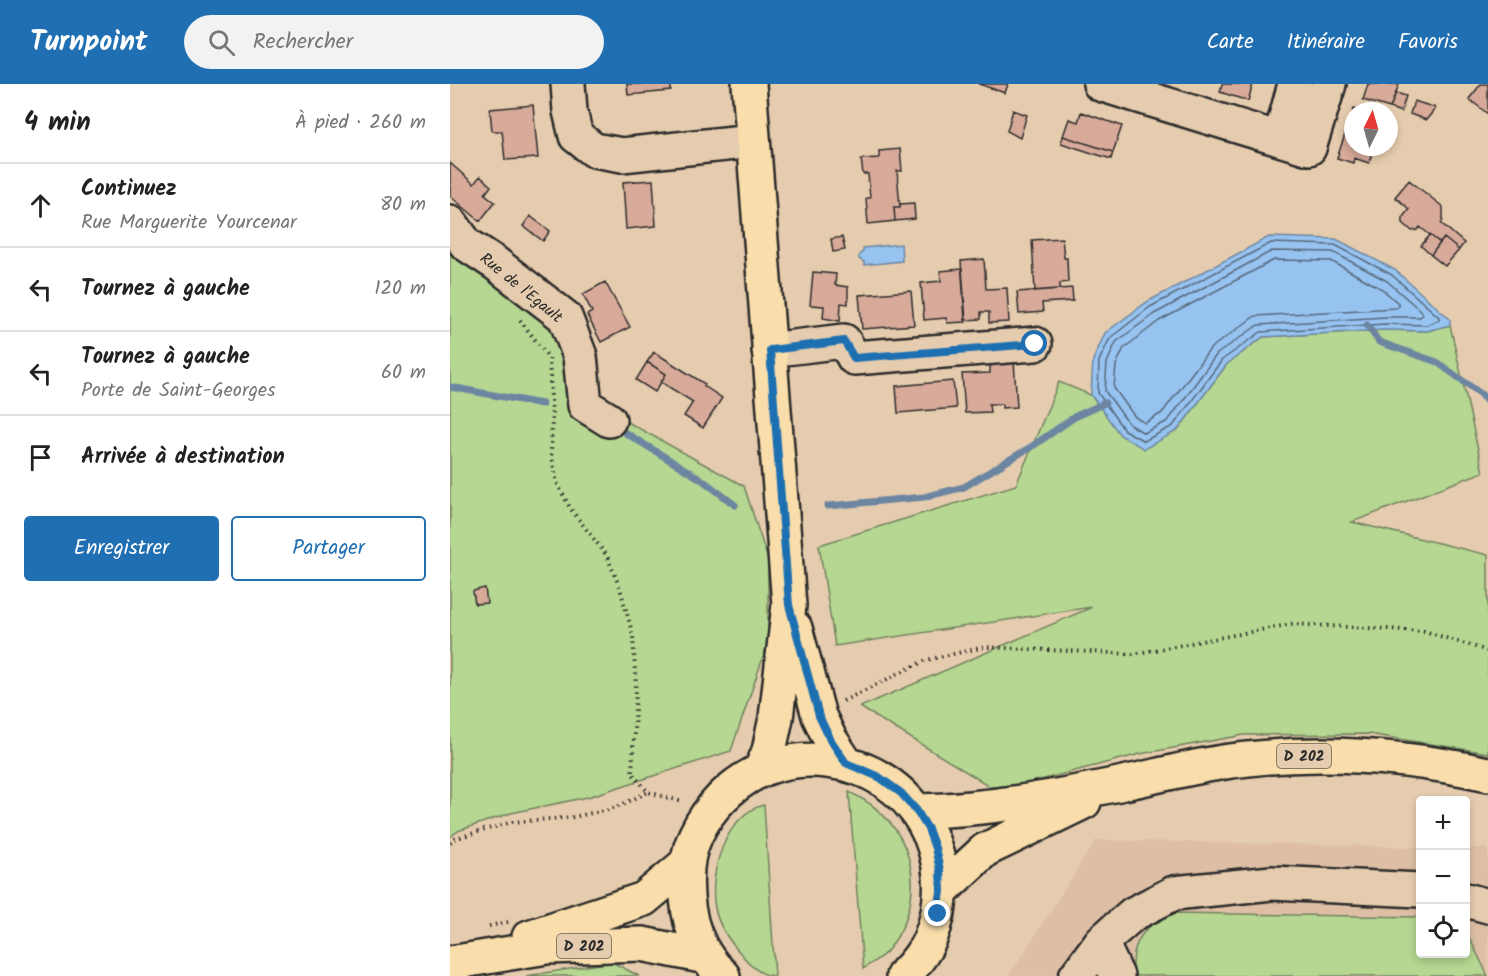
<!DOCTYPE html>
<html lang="fr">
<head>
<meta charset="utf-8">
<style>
  :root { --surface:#fff; --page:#f2f2f2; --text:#222; --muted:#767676; --line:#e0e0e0; --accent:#1f6fb2 }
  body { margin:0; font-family:Kalam,sans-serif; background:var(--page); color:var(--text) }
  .controls { position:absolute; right:18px; bottom:18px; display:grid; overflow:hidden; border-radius:6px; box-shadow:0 3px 9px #0003 }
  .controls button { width:54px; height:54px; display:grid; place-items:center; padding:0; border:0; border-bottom:2px solid var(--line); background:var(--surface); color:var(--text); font:30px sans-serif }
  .compass { position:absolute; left:894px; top:18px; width:54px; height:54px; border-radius:50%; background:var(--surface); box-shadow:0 3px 9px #0003; rotate:5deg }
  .stop { position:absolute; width:18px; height:18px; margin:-14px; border:4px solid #1f6fb2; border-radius:50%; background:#fff }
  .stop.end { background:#1f6fb2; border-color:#fff; box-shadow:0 2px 6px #0008 }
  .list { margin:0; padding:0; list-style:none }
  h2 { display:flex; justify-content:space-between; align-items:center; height:78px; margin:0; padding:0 24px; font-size:26px }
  h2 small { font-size:20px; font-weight:400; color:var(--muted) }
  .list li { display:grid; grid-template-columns:39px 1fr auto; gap:18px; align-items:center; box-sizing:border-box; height:84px; padding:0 24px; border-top:2px solid var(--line) }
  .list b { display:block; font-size:22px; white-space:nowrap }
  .list p { margin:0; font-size:20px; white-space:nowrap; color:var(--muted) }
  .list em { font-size:20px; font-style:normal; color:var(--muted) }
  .actions { display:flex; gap:12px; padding:18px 24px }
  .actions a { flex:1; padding:14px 0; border:2px solid var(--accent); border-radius:6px; text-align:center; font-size:21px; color:var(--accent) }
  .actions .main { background:var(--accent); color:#fff }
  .icon { flex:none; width:33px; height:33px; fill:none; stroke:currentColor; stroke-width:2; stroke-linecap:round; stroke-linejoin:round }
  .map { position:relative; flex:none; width:1038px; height:892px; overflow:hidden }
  header { display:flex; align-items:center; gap:36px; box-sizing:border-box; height:84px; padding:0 30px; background:var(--accent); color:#fff }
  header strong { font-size:28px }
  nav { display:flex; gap:33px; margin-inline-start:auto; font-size:21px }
  .search { width:420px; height:54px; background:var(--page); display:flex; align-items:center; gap:15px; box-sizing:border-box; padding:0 21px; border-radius:33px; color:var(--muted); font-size:22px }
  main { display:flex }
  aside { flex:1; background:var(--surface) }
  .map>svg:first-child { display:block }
</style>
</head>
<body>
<header>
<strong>Turnpoint</strong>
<div class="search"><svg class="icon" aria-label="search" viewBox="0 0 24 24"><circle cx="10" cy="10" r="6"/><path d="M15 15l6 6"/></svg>Rechercher</div>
<nav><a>Carte</a><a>Itinéraire</a><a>Favoris</a></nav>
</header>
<main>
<aside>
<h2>4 min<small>À pied · 260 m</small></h2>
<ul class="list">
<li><svg class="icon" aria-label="ahead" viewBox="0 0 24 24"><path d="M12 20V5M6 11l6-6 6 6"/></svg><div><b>Continuez</b><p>Rue Marguerite Yourcenar</p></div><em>80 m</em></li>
<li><svg class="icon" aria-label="left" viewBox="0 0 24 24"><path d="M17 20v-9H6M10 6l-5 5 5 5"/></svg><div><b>Tournez à gauche</b></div><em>120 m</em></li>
<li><svg class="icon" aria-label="left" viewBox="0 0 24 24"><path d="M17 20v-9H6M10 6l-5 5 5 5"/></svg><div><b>Tournez à gauche</b><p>Porte de Saint-Georges</p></div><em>60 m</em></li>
<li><svg class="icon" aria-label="arrive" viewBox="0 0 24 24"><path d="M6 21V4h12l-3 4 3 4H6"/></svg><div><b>Arrivée à destination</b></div></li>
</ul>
<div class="actions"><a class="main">Enregistrer</a><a>Partager</a></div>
</aside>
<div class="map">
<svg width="1038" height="892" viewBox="0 0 1038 892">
  <rect width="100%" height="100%" fill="#e6ccae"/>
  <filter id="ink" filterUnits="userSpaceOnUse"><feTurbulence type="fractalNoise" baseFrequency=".0167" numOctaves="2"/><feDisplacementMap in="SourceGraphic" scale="12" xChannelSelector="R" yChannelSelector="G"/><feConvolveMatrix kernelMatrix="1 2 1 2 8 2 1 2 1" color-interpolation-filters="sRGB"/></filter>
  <g filter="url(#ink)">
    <!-- built -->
    <path fill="#debfa6" d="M646,756l324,7v107h46v-106h22v128h-479z"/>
    <!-- green -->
    <path fill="#b5d791" stroke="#70815e" stroke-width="1.5" d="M0,166l41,20 75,70 34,67 144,79 24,74v83l-37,108 -143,46 -77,16 -53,18 -8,6z
      M1000,241l33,147 -131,50 136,33v198l-120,-19 -124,1 -104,19 -115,30 -34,3 -131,-80 232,-100 -257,39 -16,-101 197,-60 43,-103 32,13 8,11 78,25 50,-67 36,-27 122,-7 42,1z
      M399,708c64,28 83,101 40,157 -6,8 -18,14 -26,20z
      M314,721l11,171c-14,0 -24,-10 -33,-21 -12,-13 -24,-30 -27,-47 -7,-34 11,-95 49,-103z
      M724,829l246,4v37h46v-23l22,45h-354c-5,-33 10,-52 40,-63z
      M162,878l27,14h-113z"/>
    <!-- water -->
    <path fill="#97c3f1" stroke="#6c86a2" stroke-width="1.5" d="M819,153l67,2 59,31 55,49v6l-23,6 -42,-1 -122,7 -36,27 -50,67 -33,18 -24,-14 -29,-40 2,-35 12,-27 42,-31z
      M451,160l1,17 -38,4v-3l-5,-3v-4l4,-4v-3z"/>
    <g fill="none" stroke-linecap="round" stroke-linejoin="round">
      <!-- shore -->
      <path stroke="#56687a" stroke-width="1.5" d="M821,159l64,2 57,30 47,42v3l-13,5 -41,-1 -124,8 -39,28 -49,66 -29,15 -20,-11 -26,-37 1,-32 11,-23 40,-31z
        M822,167l61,1 54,29 35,31 1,3 -3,2h-35l-127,8 -41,29 -49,67 -24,12 -15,-9 -24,-33 2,-28 9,-21 38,-28z
        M824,176l57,1 51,28 16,14 1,3 -3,2 -141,8 -44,32 -49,65 -17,10 -10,-6 -21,-29 2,-23 8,-17 35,-27z"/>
      <!-- stream -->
      <path stroke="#6c86a2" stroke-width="7" d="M917,241l12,17 58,20 44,32 7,9
        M0,303l92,17
        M164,342l87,53 34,26
        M378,422l96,-9 40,-10 70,-42 42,-29 29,-13"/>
    </g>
    <!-- building -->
    <path fill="#d8aa9a" stroke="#2b2b2b" stroke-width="1.5" d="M177,0h44v7l-43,4z
      M529,0h29l-3,9z
      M772,0h31l-5,17 -28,-9z
      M918,0h31l-9,24 -27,-8z
      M1031,0h7v30l-19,-15z
      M946,9l10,3 -5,16 -11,-4z
      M964,17l22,7 -10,12 -16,-6z
      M83,21l5,53 -33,2 -3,-29h-10l-2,-22z
      M904,24l8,3h-9v36h21l-5,16 -15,-5 -1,5 -16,-5z
      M563,26l14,5 -7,23 -13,-7z
      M631,28l41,14 -9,26 -50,-16 6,-17 9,3z
      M613,52l50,16 -2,7 -50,-16z
      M450,65l2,22h-5l3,36h-6l1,14 -27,3 -2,-26h4l-2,-24h-5l-2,-15 18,-1v-7z
      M0,79l24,21 6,-8 11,10 -6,8 10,8 -15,19 -30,-25z
      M203,96l3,46 -30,3 -3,-47z
      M959,96l34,27v13l-2,3 23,20 -5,7 -15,-12 -4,5 -20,-16 -2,3 -6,1 -9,-8v-6l6,-8 -14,-12z
      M464,119l1,16 -20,2 -1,-14h6v-3z
      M80,132l20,15 -7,10 -20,-15z
      M980,151l10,8 -9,12 -10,-9z
      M392,153l3,13 -12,2 -2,-13z
      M612,154l2,20h3l1,24 -8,1v6l-25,2 -3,-51z
      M994,154l15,12 -14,16 -14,-11z
      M534,175l2,30 21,-1 2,34 -20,1v-11h-8v7l-16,1 -4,-59z
      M512,185l4,53 -19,1 -1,-5 -22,2 -3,-37 20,-2 -1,-10z
      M363,188l23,2 -1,11 13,2v17l-7,-1 -1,18 -17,-3 1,-12 -14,-1z
      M155,198l25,45 -29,15 -14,-27 5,-3 -9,-18z
      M622,204l1,13 -31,2 1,9 -24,2 -2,-22z
      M461,207l3,34 -52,4 -3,-34z
      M204,268l51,32 -1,2 18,12 -19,30 -19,-12 9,-14 -32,-20 5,-8 -19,-12z
      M564,276l3,47 -15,1v-4h-13l1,8 -25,1 -3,-39 28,-1v-12z
      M197,278l19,12 -11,18 -19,-12z
      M503,297l3,27 -58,5 -2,-27z
      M35,504l2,15 -12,1 -2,-13z"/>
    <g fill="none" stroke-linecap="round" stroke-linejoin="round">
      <!-- minor casing -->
      <g stroke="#2b2b2b" stroke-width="38">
        <path id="minor" d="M118,0l2,27 6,25 18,14 28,5 131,-14
          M650,0l209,64 20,-64
          M830,55l15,-55
          M0,138l16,22 29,19 70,54 15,39 5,49 24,15
          M319,266l75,-9 10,17 181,-14
          M1016,816l22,6
          M651,858l16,34
          M626,892l25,-34 32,-28 41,-21 98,-10 148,7"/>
      </g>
      <!-- major casing -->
      <g stroke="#2b2b2b" stroke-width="38">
        <path id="major" d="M299,0l40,521 -13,113 -7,33 -8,19
          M345,544l24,88 11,23 16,24
          M467,727c70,-1 133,-13 202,-27 43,-9 86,-21 129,-25 80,-9 162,-2 240,15
          M491,807l44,-41 99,-48
          M79,853l115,-38 43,-36
          M0,879l97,-16 95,-3 65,13
          M273,892c-31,-29 -39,-68 -36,-108 2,-30 21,-59 43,-78 27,-23 61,-33 97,-29 88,9 136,97 103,178 -6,14 -16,26 -27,37"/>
      </g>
      <!-- path -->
      <path stroke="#2b2b2b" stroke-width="4" stroke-dasharray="1.5 4.5" stroke-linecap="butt" d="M70,236l29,38 3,59 -1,36 6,30 13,25 37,48 13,32 13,48 3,52 -4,85 16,19 35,10
        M393,617l83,-41 59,-13 148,7 159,-30 132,7 64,20
        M0,759l4,-4 58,-17 62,-5 43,-10 31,-15
        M39,842l19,-4"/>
      <!-- minor -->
      <use href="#minor" stroke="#e6ccae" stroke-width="33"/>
      <!-- major -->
      <use href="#major" stroke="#f9deab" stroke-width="33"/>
    </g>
  </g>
  <g fill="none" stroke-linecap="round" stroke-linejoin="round" filter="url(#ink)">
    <!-- route -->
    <path stroke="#1f6fb2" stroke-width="8" d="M488,830l3,-23 -1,-21 -5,-22 -7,-19 -11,-18 -16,-18 -22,-16 -33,-14 -16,-24 -11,-23 -30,-111 -19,-255 74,-9 10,17 181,-14"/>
  </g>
  <g text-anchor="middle" stroke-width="4.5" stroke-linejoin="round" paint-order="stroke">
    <!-- shield labels -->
    <g fill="#e6ccae" stroke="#635b52" stroke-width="1.5">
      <rect x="827" y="660" width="54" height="24" rx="4.5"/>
      <rect x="107" y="850" width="54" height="24" rx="4.5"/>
    </g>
    <g font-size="15" font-weight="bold" fill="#2b2b2b">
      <text x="854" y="677">D 202</text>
      <text x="134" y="867">D 202</text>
    </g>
    <!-- street labels -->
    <g font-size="16" fill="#2b2b2b" stroke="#e6ccae">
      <text transform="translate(72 203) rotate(39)" y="6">Rue de l'Egault</text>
    </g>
  </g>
</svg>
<div class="controls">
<button>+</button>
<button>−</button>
<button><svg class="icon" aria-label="locate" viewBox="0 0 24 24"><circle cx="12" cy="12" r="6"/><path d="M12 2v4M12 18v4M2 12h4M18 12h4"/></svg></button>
</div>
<svg class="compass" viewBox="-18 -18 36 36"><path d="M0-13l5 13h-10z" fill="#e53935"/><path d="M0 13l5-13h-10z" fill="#767676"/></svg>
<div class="stop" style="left:585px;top:260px"></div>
<div class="stop end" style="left:488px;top:830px"></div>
</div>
</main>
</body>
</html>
